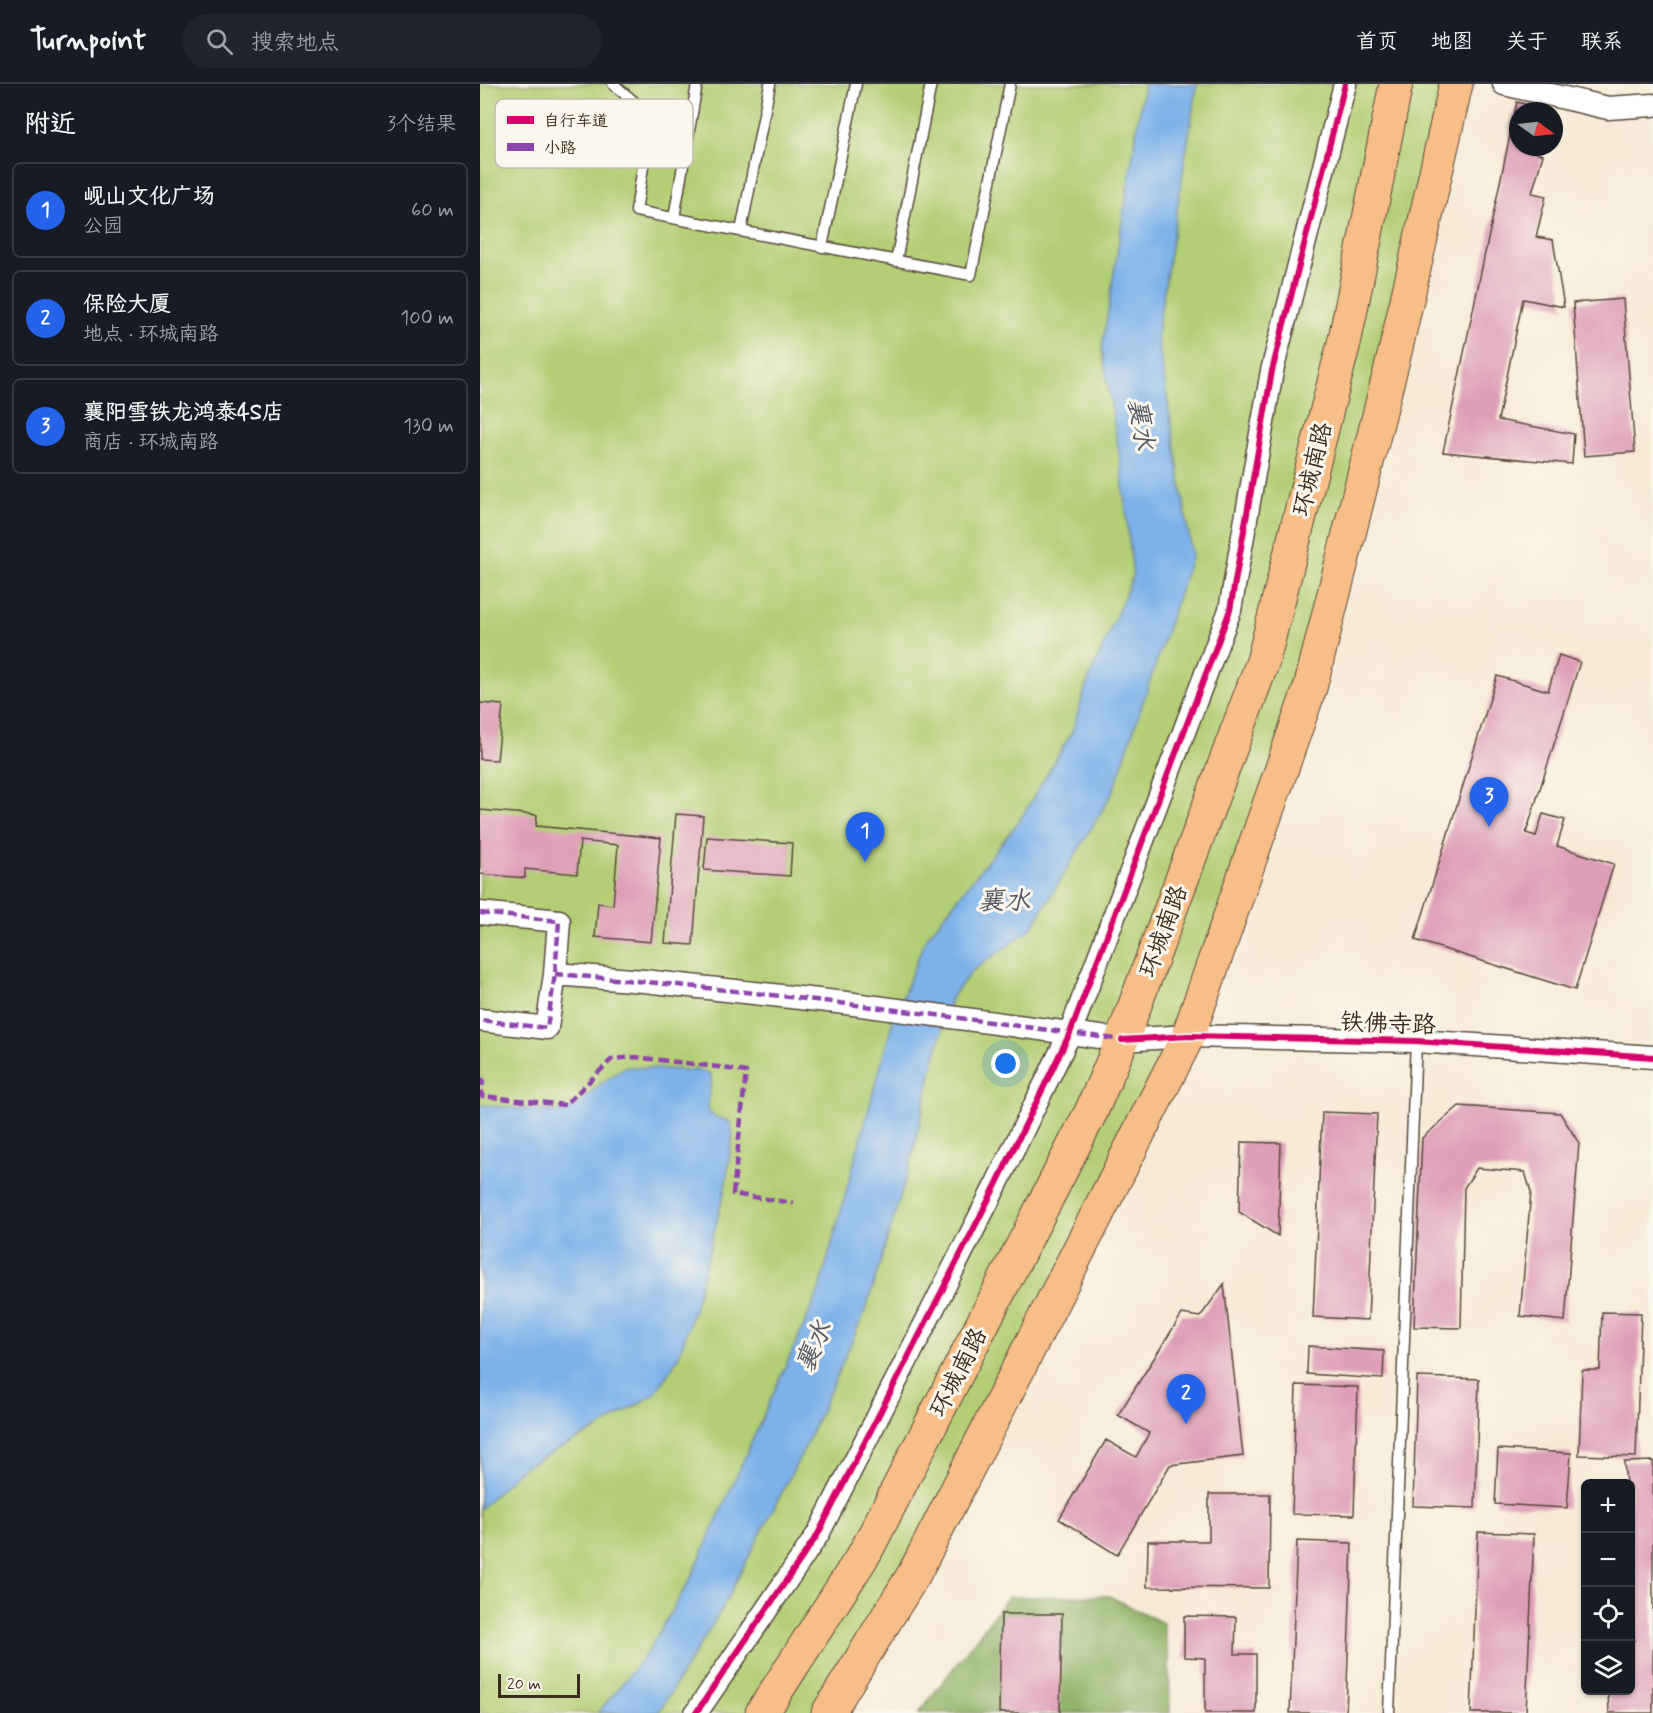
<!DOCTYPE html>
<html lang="zh">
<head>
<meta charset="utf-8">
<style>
  :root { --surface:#171b24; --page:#20242c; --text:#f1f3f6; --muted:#9ea1a6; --line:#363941; --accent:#2563eb }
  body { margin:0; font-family:Mynerve,"LXGW WenKai TC",sans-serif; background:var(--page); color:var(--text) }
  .controls { position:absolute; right:18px; bottom:18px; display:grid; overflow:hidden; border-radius:9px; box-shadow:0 2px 4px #0004 }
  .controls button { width:54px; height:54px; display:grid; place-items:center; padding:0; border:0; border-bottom:2px solid var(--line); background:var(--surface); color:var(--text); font:30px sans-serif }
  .compass { position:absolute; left:1029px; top:18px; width:54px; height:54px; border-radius:50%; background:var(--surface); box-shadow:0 2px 4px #0004; rotate:105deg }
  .scale { position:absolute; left:18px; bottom:15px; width:82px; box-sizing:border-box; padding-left:6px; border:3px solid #3b2a1e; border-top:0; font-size:16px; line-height:21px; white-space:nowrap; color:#3b2a1e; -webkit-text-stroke:4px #fbf7ec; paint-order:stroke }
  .you { position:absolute; left:526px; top:980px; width:21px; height:21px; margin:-15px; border:4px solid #fff; border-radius:50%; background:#1a73e8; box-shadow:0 0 0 9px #1a73e833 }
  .badge { display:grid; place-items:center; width:39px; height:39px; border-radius:50%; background:var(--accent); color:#fff; font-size:20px; font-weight:700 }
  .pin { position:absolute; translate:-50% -50px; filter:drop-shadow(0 2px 3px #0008) }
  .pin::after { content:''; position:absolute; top:32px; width:21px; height:18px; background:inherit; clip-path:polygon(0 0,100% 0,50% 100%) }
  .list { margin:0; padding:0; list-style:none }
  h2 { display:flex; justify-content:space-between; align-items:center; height:78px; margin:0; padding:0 24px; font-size:26px }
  h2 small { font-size:20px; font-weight:400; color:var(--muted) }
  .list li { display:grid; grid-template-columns:39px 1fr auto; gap:18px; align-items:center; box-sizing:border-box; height:96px; margin:0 12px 12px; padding:0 12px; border:2px solid var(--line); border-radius:9px }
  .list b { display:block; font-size:22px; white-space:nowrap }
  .list p { margin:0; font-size:20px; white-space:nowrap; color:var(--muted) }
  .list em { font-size:20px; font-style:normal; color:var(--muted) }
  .icon { flex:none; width:33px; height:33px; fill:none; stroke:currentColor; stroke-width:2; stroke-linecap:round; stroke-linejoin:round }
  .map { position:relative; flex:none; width:1173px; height:1629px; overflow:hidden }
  header { display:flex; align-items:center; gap:36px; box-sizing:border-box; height:84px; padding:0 30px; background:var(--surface); border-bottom:2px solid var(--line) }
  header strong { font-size:28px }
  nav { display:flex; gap:33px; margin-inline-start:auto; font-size:21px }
  .search { width:420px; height:54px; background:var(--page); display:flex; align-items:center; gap:15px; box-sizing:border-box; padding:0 21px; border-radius:33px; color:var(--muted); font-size:22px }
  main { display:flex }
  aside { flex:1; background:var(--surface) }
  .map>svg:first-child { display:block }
</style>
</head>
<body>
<header>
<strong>Turnpoint</strong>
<div class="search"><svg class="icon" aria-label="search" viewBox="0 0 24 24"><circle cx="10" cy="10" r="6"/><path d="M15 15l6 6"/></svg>搜索地点</div>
<nav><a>首页</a><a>地图</a><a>关于</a><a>联系</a></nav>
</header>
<main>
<aside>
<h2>附近<small>3个结果</small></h2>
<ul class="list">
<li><span class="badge">1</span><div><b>岘山文化广场</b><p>公园</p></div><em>60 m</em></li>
<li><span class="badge">2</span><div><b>保险大厦</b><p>地点 · 环城南路</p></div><em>100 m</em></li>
<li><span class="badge">3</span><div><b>襄阳雪铁龙鸿泰4S店</b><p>商店 · 环城南路</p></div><em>130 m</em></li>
</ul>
</aside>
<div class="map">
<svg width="1173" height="1629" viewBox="0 0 1173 1629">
  <rect width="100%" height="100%" fill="#fbf7ec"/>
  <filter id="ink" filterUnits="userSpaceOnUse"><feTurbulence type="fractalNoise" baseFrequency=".0167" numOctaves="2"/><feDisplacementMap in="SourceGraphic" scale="12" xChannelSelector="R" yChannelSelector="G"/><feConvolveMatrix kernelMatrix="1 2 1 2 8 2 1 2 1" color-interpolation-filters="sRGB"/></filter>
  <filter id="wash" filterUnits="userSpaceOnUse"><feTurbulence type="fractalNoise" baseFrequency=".008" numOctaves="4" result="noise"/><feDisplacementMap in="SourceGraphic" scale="24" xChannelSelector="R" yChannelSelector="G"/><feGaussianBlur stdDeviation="1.35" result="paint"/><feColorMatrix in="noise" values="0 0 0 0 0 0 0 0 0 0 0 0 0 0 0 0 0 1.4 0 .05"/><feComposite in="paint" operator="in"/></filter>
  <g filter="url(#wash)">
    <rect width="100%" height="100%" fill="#f7ebd7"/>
    <!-- green -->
    <path fill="#b3ce75" stroke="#777c4a" stroke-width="1.5" d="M0,0h976l-60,264 -208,688 -360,677h-348z"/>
    <!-- forest -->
    <path fill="#8eb166" stroke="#646e42" stroke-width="1.5" d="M629,1512l54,27 6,37 1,53h-251l89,-116z"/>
    <!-- water -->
    <path fill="#7cb1ea" stroke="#5c6e84" stroke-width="1.5" d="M664,0h53l-40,250 35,221 -79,237 -82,137 -60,43 -20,26 -17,62 -23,101 -45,148 -61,138 -83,162 -64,104h-60l49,-60 44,-75 128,-287 73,-267 33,-84 95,-120 52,-88 14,-46 47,-110 -12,-110 -19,-117z
      M145,983l78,4 8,3c3,11 -8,32 0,40 4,4 14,5 19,8l3,11 -8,56 -30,117 -17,52 -23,36 -60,36 -73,38 -42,41v-404l85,7 13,-8 20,-18z"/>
    <g id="blocks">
      <!-- building -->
      <path fill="#de9eb8" d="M1037,18l23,6 -1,3h-21v36h13l-1,4 13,4 -11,38 14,3 -10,41 17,3 11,67 -41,-8 -25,121 76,14 -2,30 -129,-12z
        M1143,215l12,153 -51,4 -11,-153z
        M1079,571l21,7 -54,171 10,3 7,-22 22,6 -8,26 57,18 -39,126 -160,-50 82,-264 51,15z
        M0,619l23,2 -6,55 -17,-1z
        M0,726l57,5 -1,11 125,12 -10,104 -56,-5 3,-34 15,2 5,-60 -38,-4 -3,33 -52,-5v9l-45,-4z
        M196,730l27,2 -10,129 -28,-2z
        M227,753l85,6 -2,33 -86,-6z
        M979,1022l101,7 19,30 -14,178 -45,-5 11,-124 -6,-20 -48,-4 -13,20 -3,140 -47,-1 8,-189z
        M842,1028l55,2 -9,206 -55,-3z
        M761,1058l40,1 -3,93 -39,-24z
        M744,1200l19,172 -73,9 -53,90 -58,-36 47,-79 30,17 13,-24 -31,-18 64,-101 18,3z
        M1122,1228l39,1 -5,144 -57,-2 3,-85h18z
        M828,1262l76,5 -1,28 -76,-5z
        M937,1293l62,2 -4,129 -62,-2z
        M816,1301l62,2 -4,128 -62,-1z
        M1018,1365l73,4 -4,55 -72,-4z
        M1173,1377v252h-44l-1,-23h22v-50h4l-4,-64v-92h-4l-2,-22z
        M729,1410h61l-1,94 -122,-1 1,-46h61z
        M998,1448l56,2 -8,179h-55z
        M817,1457l55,2 -6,170h-56z
        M521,1530h61l-2,99h-61z
        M704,1532l52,1 -1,37h21v59h-51v-55l-21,-1z"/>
    </g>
  </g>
  <g filter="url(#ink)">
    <use href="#blocks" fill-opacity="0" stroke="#57473a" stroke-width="1.5"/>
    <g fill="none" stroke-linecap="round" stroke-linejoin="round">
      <!-- lane casing -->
      <g stroke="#57473a" stroke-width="13">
        <path id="lane" d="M133,0l38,32 -15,95 335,64 39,-191
          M194,134l23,-134
          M261,147l29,-147
          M342,163l34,-163
          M416,177l35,-177
          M909,1629l27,-672"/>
      </g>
      <!-- street casing -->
      <g stroke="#57473a" stroke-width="25">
        <path id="street" d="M1024,0l104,24 45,-3
          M0,829l79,8 -4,53 -8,54 -67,-8
          M75,890l89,7 202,22 276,37 66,-4 228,5 237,16
          M216,1629l122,-179 179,-351 73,-150 160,-423 42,-239 73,-287"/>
      </g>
      <!-- highway casing -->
      <g stroke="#57473a" stroke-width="35">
        <path id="highway" d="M282,1629l104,-162 225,-439 31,-72 141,-379 82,-322 51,-255
          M348,1629l86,-139 274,-538 122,-348 86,-340 60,-264"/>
      </g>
      <!-- lane -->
      <use href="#lane" stroke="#fff" stroke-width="10"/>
      <!-- street -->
      <use href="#street" stroke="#fff" stroke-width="22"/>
      <!-- highway -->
      <use href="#highway" stroke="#f7be87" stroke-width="33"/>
      <!-- quiet -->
      <path stroke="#8e44ad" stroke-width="4.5" stroke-dasharray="9 4.5" stroke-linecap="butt" d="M0,829l79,8 -4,53 -8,54 -67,-8
        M75,890c190,15 378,40 567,66
        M0,996h3l-2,16 84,9 47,-46 23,-2 83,10 28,5 -13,122 61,9"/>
      <!-- cycleway casing -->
      <g stroke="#fbf7ec" stroke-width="10">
        <path id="cycleway" d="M642,956l66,-4 228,5 237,16
          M216,1629l122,-179 179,-351 73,-150 160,-423 42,-239 73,-287"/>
      </g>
      <!-- cycleway -->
      <use href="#cycleway" stroke="#d6006c" stroke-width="6"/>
    </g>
  </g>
  <g text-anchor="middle" stroke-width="6" stroke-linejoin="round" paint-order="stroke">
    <!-- street labels -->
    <g font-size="24" fill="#3b2a1e" stroke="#fbf7ec">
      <text transform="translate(832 385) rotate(-76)" y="8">环城南路</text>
      <text transform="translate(683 847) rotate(-70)" y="8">环城南路</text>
      <text transform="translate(908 939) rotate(2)" y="8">铁佛寺路</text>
      <text transform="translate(478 1288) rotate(-63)" y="8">环城南路</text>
    </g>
    <!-- water labels -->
    <g font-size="26" font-style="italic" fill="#525965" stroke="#fbf7ec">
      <text transform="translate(662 340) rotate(81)" y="9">襄水</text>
      <text x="524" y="825">襄水</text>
      <text transform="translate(333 1262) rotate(-66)" y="9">襄水</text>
    </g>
  </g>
  <!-- legend -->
  <rect x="15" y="15" width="198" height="69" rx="9" fill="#fbf7ec" stroke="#c1baae" stroke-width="1.5"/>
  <rect x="27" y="32" width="27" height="8" fill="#d6006c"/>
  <rect x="27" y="59" width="27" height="8" fill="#8e44ad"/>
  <g font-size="16" fill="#3b2a1e">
    <text x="64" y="42">自行车道</text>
    <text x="64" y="69">小路</text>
  </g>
</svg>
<div class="controls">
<button>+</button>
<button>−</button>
<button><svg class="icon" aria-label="locate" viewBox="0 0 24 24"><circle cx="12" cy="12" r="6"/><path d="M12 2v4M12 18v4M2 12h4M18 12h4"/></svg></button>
<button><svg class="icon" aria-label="layers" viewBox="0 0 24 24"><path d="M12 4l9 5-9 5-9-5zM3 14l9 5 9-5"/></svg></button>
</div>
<svg class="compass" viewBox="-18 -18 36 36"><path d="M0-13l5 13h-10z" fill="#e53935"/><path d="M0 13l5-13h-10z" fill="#9ea1a6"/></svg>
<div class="scale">20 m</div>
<div class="you"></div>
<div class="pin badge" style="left:385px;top:778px">1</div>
<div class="pin badge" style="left:706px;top:1340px">2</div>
<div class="pin badge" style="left:1009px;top:743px">3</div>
</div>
</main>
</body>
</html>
